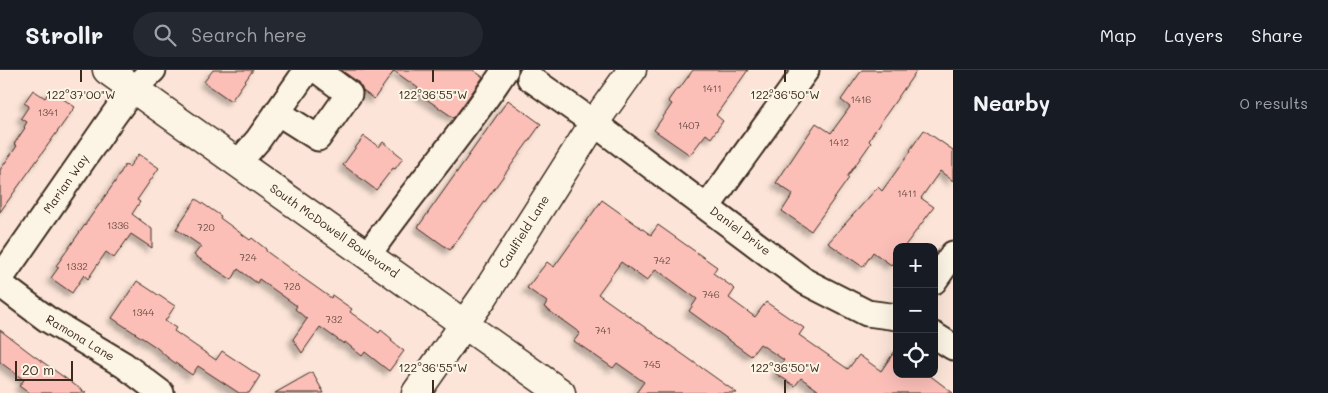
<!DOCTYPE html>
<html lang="en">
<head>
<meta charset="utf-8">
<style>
  :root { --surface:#171b24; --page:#242831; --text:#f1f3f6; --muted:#9ea1a6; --line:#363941 }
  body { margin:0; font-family:Mali,sans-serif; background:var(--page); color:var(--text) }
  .controls { position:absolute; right:15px; bottom:15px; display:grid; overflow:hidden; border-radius:10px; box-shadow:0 5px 20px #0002 }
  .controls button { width:45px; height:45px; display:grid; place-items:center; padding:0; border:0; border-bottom:1px solid var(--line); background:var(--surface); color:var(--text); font:25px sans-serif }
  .scale { position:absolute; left:15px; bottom:12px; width:58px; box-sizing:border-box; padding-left:5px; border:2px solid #3b2a1e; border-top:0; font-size:14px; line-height:18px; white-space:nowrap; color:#3b2a1e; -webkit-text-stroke:4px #fcf5e5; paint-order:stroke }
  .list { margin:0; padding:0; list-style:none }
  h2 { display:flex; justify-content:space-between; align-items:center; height:65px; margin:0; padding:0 20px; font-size:21px }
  h2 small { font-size:16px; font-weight:400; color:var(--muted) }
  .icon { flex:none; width:28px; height:28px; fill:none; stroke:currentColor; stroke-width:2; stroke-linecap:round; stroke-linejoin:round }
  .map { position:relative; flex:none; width:953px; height:323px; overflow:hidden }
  header { display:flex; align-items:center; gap:30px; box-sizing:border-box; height:70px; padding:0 25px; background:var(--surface); border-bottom:1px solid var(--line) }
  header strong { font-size:24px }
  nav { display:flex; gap:28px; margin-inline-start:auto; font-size:18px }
  .search { width:350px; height:45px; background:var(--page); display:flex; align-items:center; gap:12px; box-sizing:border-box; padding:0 18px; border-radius:28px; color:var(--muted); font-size:19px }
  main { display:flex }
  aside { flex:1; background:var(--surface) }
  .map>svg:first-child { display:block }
</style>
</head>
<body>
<header>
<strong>Strollr</strong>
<div class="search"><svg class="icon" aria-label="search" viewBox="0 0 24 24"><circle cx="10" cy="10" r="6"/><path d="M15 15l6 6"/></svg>Search here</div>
<nav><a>Map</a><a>Layers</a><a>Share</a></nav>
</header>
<main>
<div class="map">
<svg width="953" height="323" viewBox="0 0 953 323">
  <defs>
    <filter id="shadow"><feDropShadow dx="-4.5" dy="4.5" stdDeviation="2.5" flood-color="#0004"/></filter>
  </defs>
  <rect width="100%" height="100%" fill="#fce5d8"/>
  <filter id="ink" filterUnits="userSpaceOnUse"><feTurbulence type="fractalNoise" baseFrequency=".02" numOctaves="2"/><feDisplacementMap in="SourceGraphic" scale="10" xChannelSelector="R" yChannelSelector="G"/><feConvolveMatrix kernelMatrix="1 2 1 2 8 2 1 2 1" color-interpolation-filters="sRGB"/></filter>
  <g filter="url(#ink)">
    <!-- building -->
    <path fill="#fbbfb8" stroke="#3b2a1e" filter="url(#shadow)" d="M213,0h40l-22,31 -27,-19z
      M341,0h132l10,7 -29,41 -38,-26 2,-4 -24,-17 -20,28 -11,-8 -5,-9z
      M693,0h55l-32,45 7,6 -12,17 -5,-4 -16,21 -36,-25 18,-26 -4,-3 9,-13 2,1z
      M862,0h55l-43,62 -5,9 2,2 -24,34 2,1 -38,53 -29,-20 11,-17 -17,-11 40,-60 15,10 19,-26 -9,-7z
      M33,20l12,8 5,-8 25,17 -75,105v-42l17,-24 -3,-2 11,-16 -1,-1 3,-5 -6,-4 8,-12 -5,-3z
      M508,30l33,24 -91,126 -32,-23z
      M924,60l29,20v31l-13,-10 -19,27 13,9 -30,40h-7v10l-6,8 -18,-13 -10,15 -35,-24 50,-56 4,4 29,-40 -1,-1z
      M364,66l15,11 4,-5 20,16 -8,11 -2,-1 -17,22 -33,-25z
      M139,84l20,14 -22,32 3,2 -8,12 20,15v19l-21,-14 -17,24 -8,-6 -18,27 -4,-4 -12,18 -21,-15 8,-11 -3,-1 59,-84 10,-17 4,2z
      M196,129l25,17 -1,2 30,22 2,-2 14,11v2l27,20 38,27 1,-3 20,14 -2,3 29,21 2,-3 11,9 -1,2 13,10 -15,20 -24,-19 -3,4 -17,-14 -1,2 -24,-17 -18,26 -9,-14 14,-20 -12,-10 2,-3 -38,-27 -2,4 -19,-14 -6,11 -38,-25 7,-9 -25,-17z
      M602,130l49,35 7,-10 59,42 -4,6 22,16 -6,9 26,19 11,-15 38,26 -5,7 49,34 11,-14 22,16 16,-23v26h31l25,19h-131l-21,-15 -6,8 -20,-13 9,-13 -24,-16 -9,12 -62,-45 8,-12 -41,-30 -9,12 -26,-19 -23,32 139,99h-101l8,-11 -27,-19 -4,5 -39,-27 6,-8 -36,-26 3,-5 -20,-14 20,-26 7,5z
      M137,211l38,25 -10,15 11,7 -2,3 42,29 6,-9 38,25 -11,17h-10l-41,-27 -6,9 -25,-18 -11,-10 -44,-29z
      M0,260l33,25 53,38h-57l-10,-7 5,-6 -24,-18z
      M312,302l12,21h-49z"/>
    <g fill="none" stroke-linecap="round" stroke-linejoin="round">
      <!-- minor casing -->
      <g stroke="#3b2a1e" stroke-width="29">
        <path id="minor" d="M530,8l64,45 212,159 61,31 30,4
          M277,42l41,26 31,-44 -32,-24
          M238,93l20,-23 49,-70
          M707,137l99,-137
          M368,185c43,-63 95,-120 137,-185
          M0,209l114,-164 19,-26 20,-19
          M934,211l19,-27
          M0,214l47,35 77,46 37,28
          M934,265l19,12"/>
      </g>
      <!-- major casing -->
      <g stroke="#3b2a1e" stroke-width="31">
        <path id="major" d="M107,0l454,323
          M416,323l68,-97 110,-173 38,-53"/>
      </g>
      <!-- minor -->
      <use href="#minor" stroke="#fcf5e5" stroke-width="25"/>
      <!-- major -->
      <use href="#major" stroke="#fcf5e5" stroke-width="28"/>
    </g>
  </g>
  <!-- ticks -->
  <path fill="none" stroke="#3b2a1e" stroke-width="2" d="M81,0v12M433,0v12M785,0v12M433,310v13M785,310v13"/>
  <g text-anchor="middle" stroke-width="4" stroke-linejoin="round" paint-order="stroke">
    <!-- number labels -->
    <g font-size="10" fill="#6b4f44">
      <text x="712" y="22">1411</text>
      <text x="861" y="33">1416</text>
      <text x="48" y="46">1341</text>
      <text x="689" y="59">1407</text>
      <text x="839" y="76">1412</text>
      <text x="907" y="127">1411</text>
      <text x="118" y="159">1336</text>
      <text x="206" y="161">720</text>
      <text x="248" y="191">724</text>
      <text x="662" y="194">742</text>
      <text x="77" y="200">1332</text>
      <text x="292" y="220">728</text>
      <text x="711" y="228">746</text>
      <text x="143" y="246">1344</text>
      <text x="334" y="253">732</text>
      <text x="603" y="264">741</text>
      <text x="652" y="298">745</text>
    </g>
    <!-- street labels -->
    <g font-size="12" fill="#3b2a1e" stroke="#fcf5e5">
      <text transform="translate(66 114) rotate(-55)" y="4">Marian Way</text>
      <text transform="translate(334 161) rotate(35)" y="4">South McDowell Boulevard</text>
      <text transform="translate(740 161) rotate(37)" y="4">Daniel Drive</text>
      <text transform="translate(524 162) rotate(-58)" y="4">Caulfield Lane</text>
      <text transform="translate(80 268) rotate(31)" y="4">Ramona Lane</text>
    </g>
  </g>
  <g font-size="12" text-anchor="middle" fill="#3b2a1e" stroke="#fcf5e5" stroke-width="4" stroke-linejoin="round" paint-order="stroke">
    <text x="81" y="29">122°37'00"W</text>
    <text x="433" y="29">122°36'55"W</text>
    <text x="785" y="29">122°36'50"W</text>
    <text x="433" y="302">122°36'55"W</text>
    <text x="785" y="302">122°36'50"W</text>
  </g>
</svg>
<div class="controls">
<button>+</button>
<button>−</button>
<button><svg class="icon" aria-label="locate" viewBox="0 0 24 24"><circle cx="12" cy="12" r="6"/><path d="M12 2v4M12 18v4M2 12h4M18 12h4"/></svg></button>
</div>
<div class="scale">20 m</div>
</div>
<aside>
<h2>Nearby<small>0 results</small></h2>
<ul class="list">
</ul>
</aside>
</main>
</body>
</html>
